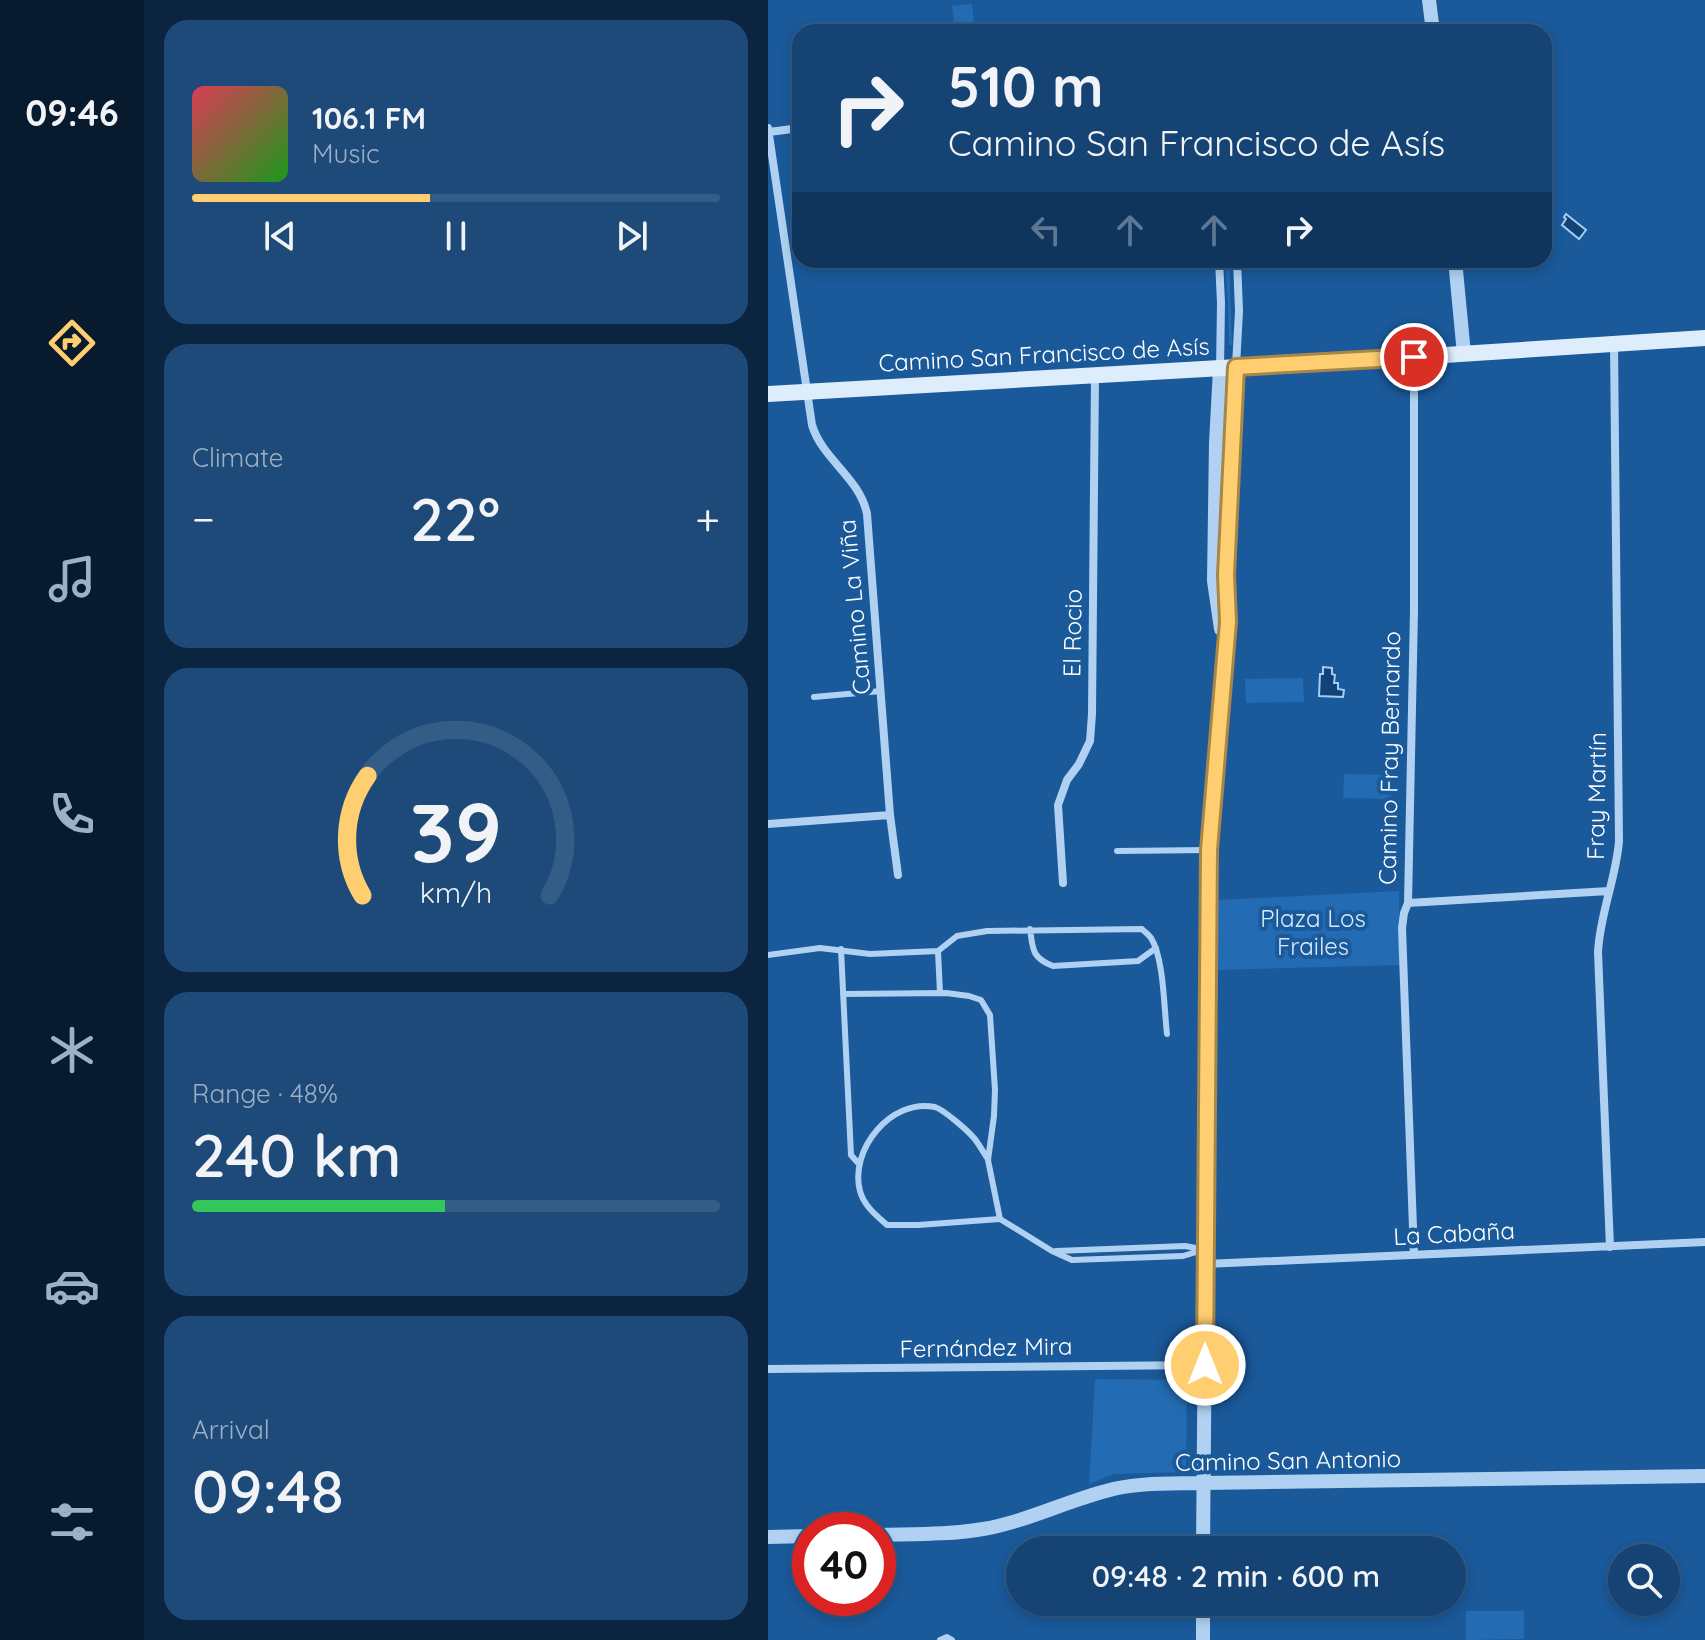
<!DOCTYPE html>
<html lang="en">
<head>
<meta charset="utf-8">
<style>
  body { margin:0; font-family:Quicksand,sans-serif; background:#1d4a79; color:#f1f3f6; height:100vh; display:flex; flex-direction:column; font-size:30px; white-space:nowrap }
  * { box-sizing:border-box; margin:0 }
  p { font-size:26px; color:#9db0c5 }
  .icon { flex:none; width:44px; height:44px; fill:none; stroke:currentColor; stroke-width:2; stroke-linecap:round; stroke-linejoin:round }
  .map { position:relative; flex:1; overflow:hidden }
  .drawer { display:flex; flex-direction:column; gap:20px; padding:20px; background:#0b2540; width:624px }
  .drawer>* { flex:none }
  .banner { position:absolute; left:24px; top:24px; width:760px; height:244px; border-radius:24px; box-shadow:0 4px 12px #0003,0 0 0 2px #335c86; background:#144374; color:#f1f3f6; overflow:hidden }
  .buttons { position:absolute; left:840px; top:1544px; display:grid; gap:16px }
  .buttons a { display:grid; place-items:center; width:72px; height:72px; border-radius:50%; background:#144374; box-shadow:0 4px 12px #0003,0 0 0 2px #335c86; font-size:40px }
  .speed { position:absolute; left:24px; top:1512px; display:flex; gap:16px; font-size:40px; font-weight:700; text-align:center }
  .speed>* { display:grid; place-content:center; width:104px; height:104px; border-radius:50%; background:#144374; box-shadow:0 4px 12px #0003,0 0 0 2px #335c86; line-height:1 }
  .speed .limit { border:12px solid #d22; background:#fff; color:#111 }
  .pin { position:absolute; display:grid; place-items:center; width:68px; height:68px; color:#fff; margin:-34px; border:4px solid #fff; border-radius:50%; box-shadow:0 2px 8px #0007 }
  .me { position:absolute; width:88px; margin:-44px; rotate:0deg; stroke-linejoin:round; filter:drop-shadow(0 0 6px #0008) }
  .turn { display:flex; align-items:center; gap:28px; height:168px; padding:0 24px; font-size:36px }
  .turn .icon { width:104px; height:104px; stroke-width:2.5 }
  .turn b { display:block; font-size:56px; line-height:68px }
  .lanes { display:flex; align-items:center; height:76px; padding:0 24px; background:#0003; justify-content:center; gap:40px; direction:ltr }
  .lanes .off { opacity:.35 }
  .big { font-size:60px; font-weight:600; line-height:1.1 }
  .drawer .widget { flex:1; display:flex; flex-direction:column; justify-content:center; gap:12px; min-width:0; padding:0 28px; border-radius:24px; background:#1d4a79 }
  .drawer .dial { align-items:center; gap:0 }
  .dial svg { height:208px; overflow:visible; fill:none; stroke:#335c86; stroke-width:7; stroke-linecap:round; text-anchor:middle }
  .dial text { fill:#f1f3f6; stroke:none }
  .song { display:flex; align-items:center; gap:24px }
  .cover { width:96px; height:96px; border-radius:12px; background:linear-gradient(135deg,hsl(350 70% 55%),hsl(120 70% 35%)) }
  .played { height:8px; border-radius:4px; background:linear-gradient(90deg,#ffce70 45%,#335c86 45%) }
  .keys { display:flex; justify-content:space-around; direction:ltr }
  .heat { display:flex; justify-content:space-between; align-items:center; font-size:44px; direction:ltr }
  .charge { height:12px; border-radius:6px; background:linear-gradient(90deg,#34c759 48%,#335c86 0) }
  .trip { position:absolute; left:238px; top:1536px; width:460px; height:80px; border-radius:40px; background:#144374; box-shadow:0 4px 12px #0003,0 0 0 2px #335c86; font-weight:600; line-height:80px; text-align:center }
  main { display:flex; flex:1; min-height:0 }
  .tab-bar { display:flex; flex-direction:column; width:144px; justify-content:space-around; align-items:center; background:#081b2e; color:#9db0c5 }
  .tab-bar .icon { width:56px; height:56px }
  .tab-bar .on { color:#ffce70 }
  .tab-bar b { font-size:36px; color:#f1f3f6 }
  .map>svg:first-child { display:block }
</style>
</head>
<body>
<main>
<nav class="tab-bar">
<b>09:46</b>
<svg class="icon on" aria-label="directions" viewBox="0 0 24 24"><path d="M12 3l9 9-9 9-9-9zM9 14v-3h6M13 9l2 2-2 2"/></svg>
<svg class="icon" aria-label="music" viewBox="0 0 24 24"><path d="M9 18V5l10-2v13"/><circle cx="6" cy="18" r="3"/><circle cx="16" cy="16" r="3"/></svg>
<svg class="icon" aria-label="phone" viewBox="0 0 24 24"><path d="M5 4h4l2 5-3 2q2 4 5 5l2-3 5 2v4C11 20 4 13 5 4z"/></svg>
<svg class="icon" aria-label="climate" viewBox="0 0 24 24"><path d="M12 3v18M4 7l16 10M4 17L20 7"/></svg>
<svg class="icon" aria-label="car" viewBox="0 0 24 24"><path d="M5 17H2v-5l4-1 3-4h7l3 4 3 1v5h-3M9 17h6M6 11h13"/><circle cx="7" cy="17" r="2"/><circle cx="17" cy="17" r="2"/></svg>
<svg class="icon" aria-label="filters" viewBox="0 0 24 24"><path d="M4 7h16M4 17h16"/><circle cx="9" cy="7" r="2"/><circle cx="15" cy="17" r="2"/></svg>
</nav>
<section class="drawer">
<div class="widget">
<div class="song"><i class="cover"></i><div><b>106.1 FM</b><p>Music</p></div></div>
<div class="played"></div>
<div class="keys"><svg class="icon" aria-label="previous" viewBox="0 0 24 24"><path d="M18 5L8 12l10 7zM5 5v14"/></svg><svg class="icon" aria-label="pause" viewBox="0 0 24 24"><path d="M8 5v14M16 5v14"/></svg><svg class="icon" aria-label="next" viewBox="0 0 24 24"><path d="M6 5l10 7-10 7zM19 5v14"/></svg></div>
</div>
<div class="widget"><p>Climate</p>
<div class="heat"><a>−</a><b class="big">22°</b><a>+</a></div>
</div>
<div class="widget dial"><svg viewBox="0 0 100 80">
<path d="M14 69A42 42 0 1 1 86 69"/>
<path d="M14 69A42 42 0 0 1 16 23" stroke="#ffce70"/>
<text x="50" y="56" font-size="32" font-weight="700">39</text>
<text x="50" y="72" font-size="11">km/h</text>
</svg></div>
<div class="widget"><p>Range · 48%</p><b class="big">240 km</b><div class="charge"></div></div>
<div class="widget"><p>Arrival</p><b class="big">09:48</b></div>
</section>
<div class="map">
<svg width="937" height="1640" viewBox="0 0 937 1640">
  <rect width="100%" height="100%" fill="#1a599a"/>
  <!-- green -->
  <path fill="#236cb3" d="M204 4 207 32H187L184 6Z
    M457 260H461L464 345H461L460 304Z
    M535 678 536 702 478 703 477 679Z
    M576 774 623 775V799L575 798Z
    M631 891 632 965 449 970V900Z
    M327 1379 419 1380 418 1472 346 1474 321 1484Z
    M698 1611H756V1639L698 1640Z"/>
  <!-- water -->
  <path fill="#114378" stroke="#a3cdf3" stroke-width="2" d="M798 214 818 230 811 239 794 225 798 219 796 217Z
    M555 667 564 668V674L567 675 566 683H570V689L576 690 575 697 551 696 552 674H555Z"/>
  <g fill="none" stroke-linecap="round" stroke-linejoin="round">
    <!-- service -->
    <path stroke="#b0d1f1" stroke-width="6" d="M46 697 113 691
      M349 851 441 850
      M262 929C265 950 264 958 285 966L370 961 388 948
      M73 949 83 1155 91 1164
      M170 951 189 936 219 931 374 929C377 932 381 935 383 938 396 958 396 1009 399 1034
      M0 955 52 948 102 954 170 951 172 993
      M75 994 178 993 201 996 213 1000 222 1015 227 1090 226 1116 220 1160 232 1219 284 1251 304 1260 415 1256 435 1250
      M220 1159C215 1152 211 1144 206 1138 199 1130 176 1110 167 1107 123 1098 81 1150 92 1191 96 1206 108 1215 119 1225H150L232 1219
      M288 1251 417 1246 433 1249
      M172 1640 179 1637 184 1640"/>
    <!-- minor -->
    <path stroke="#b0d1f1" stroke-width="8" d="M0 128 44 425C54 459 92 478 99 514L122 815 130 875
      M1 132 32 128
      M451 260 453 303 452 369
      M468 366 471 311 469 260
      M0 824 122 815
      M295 883 290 805 299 780 311 764 322 741 324 714 327 375
      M640 903 841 891
      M842 1247 830 952C832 913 848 879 851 841L846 344
      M646 1255 634 928 636 913 640 903 646 611V357
      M437 1264 937 1242
      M0 1369 437 1365"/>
    <!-- tertiary -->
    <path stroke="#b0d1f1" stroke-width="14" d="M661 0 665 32
      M687 260 696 354
      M452 369 448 443 446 581 453 629
      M110 1535C145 1534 180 1535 215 1529 257 1522 296 1502 338 1491 369 1482 404 1484 436 1483L937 1476
      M0 1537 42 1536
      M435 1550 441 850 460 622 458 575 468 367
      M435 1640V1602"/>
    <!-- secondary -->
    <path stroke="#deedfc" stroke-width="16" d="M0 394 646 357 937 338"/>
  </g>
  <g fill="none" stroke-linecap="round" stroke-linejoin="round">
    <!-- route casing -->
    <g stroke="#a68649" stroke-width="20">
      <path id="route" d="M437 1365 441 850 460 622 458 575 468 367 646 357"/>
    </g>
    <!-- route -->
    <use href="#route" stroke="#ffce70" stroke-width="14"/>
  </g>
  <g text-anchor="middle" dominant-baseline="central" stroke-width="8" stroke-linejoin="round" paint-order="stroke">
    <!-- street labels -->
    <g font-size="24" fill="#fff" stroke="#1a599a">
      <text transform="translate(276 354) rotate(-3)">Camino San Francisco de Asís</text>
      <text transform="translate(86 607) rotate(-95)">Camino La Viña</text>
      <text transform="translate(304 633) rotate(-89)">El Rocio</text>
      <text transform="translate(621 758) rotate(-89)">Camino Fray Bernardo</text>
      <text transform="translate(828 796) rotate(-89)">Fray Martín</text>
      <text transform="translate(686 1233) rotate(-3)">La Cabaña</text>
      <text transform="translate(218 1347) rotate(-1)">Fernández Mira</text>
      <text transform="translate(520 1460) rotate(-1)">Camino San Antonio</text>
    </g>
    <!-- park labels -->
    <g font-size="24" fill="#d7eafc" stroke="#1a599a">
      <text x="545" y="918">Plaza Los<tspan x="545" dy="28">Frailes</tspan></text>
    </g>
  </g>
</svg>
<div class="buttons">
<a><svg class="icon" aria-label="search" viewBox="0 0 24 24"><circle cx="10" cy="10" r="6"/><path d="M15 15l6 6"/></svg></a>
</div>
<div class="speed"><div class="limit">40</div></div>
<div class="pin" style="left:646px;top:357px;background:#d93025"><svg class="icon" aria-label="arrive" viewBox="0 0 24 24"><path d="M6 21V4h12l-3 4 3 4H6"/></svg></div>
<svg class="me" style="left:437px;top:1365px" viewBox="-20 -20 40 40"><circle r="17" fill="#ffce70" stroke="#fff" stroke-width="3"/><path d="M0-11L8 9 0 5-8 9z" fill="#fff"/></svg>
<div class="trip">09:48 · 2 min · 600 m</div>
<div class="banner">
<div class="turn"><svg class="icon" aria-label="right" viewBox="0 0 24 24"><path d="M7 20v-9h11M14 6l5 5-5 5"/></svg><div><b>510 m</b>Camino San Francisco de Asís</div></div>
<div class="lanes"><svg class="icon off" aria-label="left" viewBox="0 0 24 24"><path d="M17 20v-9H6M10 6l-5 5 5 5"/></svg><svg class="icon off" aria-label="ahead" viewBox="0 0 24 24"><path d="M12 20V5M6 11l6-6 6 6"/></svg><svg class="icon off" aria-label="ahead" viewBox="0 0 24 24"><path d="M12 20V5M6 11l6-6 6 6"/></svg><svg class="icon" aria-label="right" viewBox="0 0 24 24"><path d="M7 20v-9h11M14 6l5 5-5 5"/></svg></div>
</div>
</div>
</main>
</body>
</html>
